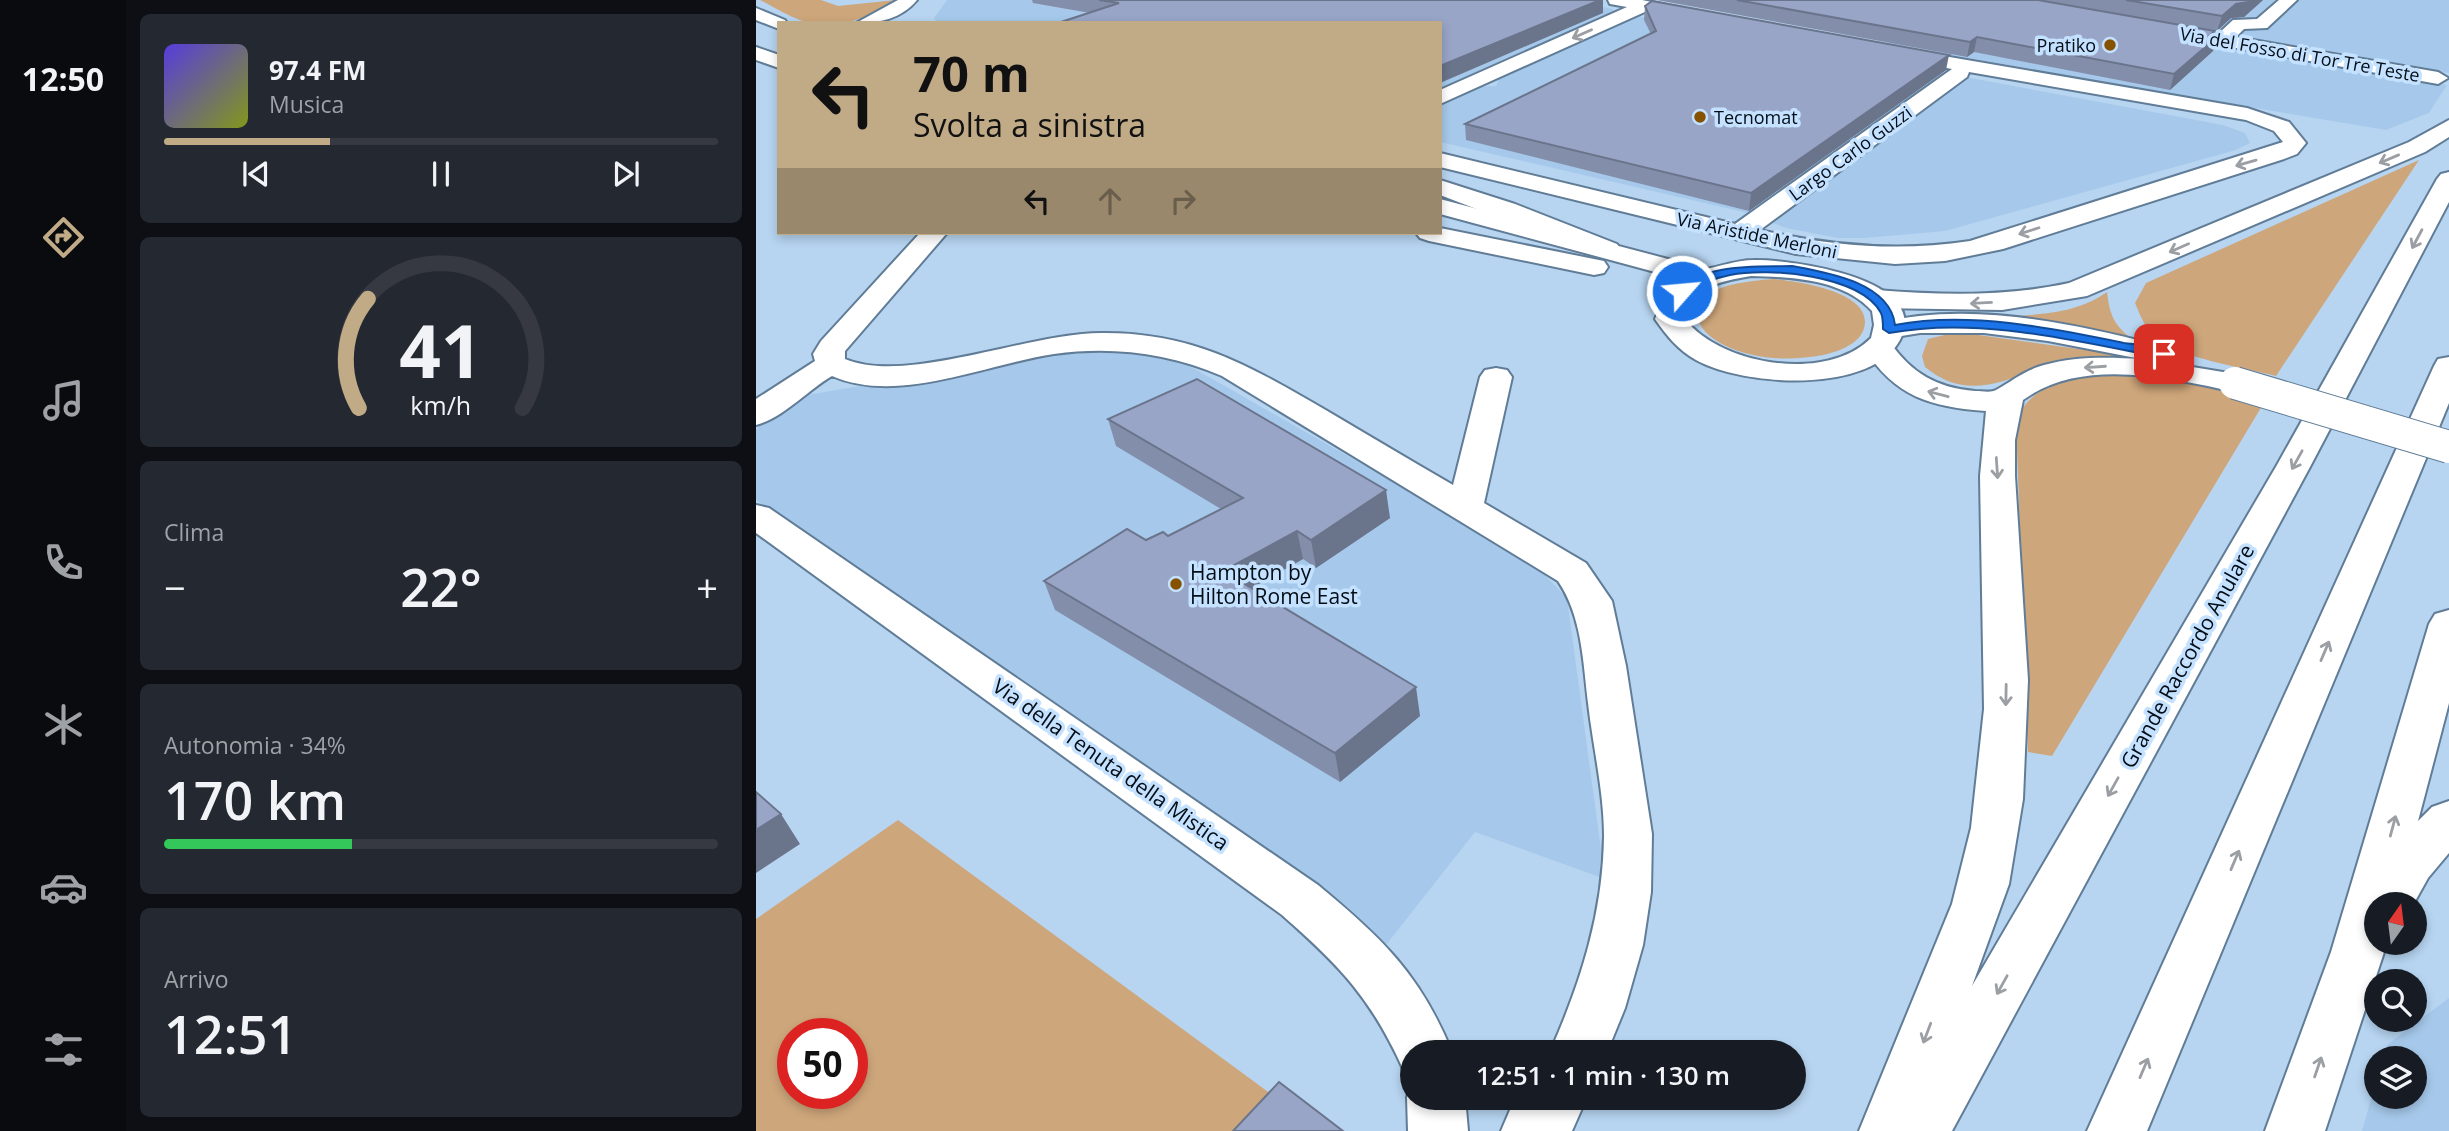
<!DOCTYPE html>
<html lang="it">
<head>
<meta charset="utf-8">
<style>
  body { margin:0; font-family:"Open Sans",sans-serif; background:#242831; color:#f1f3f6; height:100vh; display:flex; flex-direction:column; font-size:26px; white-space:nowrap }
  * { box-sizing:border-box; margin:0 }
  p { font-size:23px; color:#9ea1a6 }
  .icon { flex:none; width:38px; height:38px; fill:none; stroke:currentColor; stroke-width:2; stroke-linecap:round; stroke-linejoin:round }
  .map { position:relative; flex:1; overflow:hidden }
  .panel { display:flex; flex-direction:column; gap:14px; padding:14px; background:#0d0f14; width:630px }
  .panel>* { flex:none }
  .guide { position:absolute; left:21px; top:21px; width:665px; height:214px; border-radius:0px; box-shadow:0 4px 10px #0003; background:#c1ab87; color:#111; overflow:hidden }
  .needle { width:46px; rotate:14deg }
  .tools { position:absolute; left:1608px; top:892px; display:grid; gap:14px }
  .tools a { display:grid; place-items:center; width:63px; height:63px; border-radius:50%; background:#171b24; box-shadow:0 4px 10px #0003; font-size:35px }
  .speed { position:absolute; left:21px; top:1018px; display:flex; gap:14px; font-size:35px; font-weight:700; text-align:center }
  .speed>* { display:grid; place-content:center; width:91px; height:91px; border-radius:50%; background:#171b24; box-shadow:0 4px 10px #0003; line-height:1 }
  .speed .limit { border:10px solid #d22; background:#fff; color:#111 }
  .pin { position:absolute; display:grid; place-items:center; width:60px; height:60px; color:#fff; margin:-30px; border-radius:14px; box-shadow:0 4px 10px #0006 }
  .me { position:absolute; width:77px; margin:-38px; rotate:63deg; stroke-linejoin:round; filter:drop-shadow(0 0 5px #0008) }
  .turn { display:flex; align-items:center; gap:24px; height:147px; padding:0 21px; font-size:32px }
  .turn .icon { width:91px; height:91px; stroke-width:2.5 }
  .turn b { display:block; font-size:49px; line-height:60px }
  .lanes { display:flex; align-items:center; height:66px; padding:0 21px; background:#0003; justify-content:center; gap:35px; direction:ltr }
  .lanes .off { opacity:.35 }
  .big { font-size:52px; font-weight:600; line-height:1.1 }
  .panel .tile { flex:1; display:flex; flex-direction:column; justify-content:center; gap:10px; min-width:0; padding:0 24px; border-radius:10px; background:#242831 }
  .panel .dial { align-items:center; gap:0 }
  .dial svg { height:182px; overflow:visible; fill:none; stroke:#363941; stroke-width:7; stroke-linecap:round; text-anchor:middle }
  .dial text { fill:#f1f3f6; stroke:none }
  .song { display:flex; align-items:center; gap:21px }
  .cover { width:84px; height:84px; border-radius:10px; background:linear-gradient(135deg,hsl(250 70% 55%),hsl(70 70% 35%)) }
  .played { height:7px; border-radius:4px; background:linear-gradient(90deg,#c1ab87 30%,#363941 30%) }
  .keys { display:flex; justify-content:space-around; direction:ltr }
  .heat { display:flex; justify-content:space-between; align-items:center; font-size:38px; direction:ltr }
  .charge { height:10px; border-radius:5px; background:linear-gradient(90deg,#34c759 34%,#363941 0) }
  .trip { position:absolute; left:644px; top:1040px; width:406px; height:70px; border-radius:35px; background:#171b24; box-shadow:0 4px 10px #0003; font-weight:600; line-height:70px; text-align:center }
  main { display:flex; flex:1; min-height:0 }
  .tab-bar { display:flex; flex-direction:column; width:126px; justify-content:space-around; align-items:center; background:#090b0e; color:#9ea1a6 }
  .tab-bar .icon { width:49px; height:49px }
  .tab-bar .on { color:#c1ab87 }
  .tab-bar b { font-size:32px; color:#f1f3f6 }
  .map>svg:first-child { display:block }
</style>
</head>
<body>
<main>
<nav class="tab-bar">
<b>12:50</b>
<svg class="icon on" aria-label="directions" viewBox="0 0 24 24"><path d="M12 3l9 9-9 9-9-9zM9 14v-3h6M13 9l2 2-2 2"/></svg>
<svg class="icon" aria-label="music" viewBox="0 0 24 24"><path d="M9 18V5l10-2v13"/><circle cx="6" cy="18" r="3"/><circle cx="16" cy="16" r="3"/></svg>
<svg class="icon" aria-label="phone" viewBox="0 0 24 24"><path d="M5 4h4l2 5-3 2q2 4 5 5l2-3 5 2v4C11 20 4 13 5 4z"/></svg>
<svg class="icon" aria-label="climate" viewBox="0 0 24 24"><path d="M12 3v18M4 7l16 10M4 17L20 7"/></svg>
<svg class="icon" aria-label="car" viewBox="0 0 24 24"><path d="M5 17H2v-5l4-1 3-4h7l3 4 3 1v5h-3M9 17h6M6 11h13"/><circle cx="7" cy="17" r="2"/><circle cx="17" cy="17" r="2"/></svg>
<svg class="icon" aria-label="filters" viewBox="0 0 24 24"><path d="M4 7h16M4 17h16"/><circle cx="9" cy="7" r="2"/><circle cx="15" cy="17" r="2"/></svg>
</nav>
<section class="panel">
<div class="tile">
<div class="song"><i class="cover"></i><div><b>97.4 FM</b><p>Musica</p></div></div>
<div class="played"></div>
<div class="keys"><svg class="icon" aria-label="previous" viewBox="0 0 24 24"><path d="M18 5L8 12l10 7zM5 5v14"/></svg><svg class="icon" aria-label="pause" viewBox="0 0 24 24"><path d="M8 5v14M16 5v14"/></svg><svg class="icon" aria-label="next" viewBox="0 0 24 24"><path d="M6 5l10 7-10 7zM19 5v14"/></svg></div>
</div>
<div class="tile dial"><svg viewBox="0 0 100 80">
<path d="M14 69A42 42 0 1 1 86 69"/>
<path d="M14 69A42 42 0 0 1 18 21" stroke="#c1ab87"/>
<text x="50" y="56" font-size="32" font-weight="700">41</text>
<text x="50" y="72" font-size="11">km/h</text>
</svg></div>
<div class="tile"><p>Clima</p>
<div class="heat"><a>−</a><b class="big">22°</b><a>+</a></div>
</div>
<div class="tile"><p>Autonomia · 34%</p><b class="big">170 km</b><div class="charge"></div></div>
<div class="tile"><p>Arrivo</p><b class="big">12:51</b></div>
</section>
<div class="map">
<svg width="1693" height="1131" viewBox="0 0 1693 1131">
  <rect width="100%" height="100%" fill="#b7d5f1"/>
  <!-- built -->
  <path fill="#a6c9eb" d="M191 0H812L857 9 858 13 684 90V23H181L178 18Z
    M1204 0H1216L1691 85 1673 113 1630 130 1129 46Z
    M1363 0H1693V73L1356 15 1347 11Z
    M876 15 1467 125 1489 133 1494 143 1480 150 1189 231 1109 238H1082L1030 228 992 213 684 142V103L718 87 740 86 744 76Z
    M337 347 416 356 774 560 811 598 849 879 719 832 630 945 0 500V430L16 412 45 396Z
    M1693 998V1131H1606L1620 1081V1097H1659V1059H1627L1631 1045Z"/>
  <!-- green -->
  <path fill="#cea67b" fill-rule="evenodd" d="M4 0H65L82 6 140 0C114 17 82 31 50 22 35 18 18 7 4 0Z
    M1663 160 1520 376C1486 367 1425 359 1399 337 1389 328 1384 315 1379 303L1390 283Z
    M1017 279C1040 281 1123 292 1107 331 1101 345 1081 352 1067 355 1035 361 997 360 968 345 955 338 942 329 942 314 941 284 996 281 1017 279Z
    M1351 292C1354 316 1358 325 1377 340L1222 317C1265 315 1315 318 1351 292Z
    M1201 332 1372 356C1352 357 1332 356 1312 360 1262 371 1218 408 1169 367L1166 356 1172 339Z
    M1363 374 1433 379 1509 401 1296 756 1272 752 1260 421C1275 380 1324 377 1363 374Z
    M142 820 530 1105 506 1131H0V919ZM37 1034H96V1094H37Z"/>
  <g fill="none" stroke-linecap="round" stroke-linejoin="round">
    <!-- minor casing -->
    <g stroke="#607c96" stroke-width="4">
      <path id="minor" d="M142 0H161C145 19 124 23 100 23Z
        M852 0H886L946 12 949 16 940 21 891 11 684 104V90L871 7 854 4Z
        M1523 0H1541L1511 28 1488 29 1480 37 1682 72 1692 78 1682 84 1408 35 1399 30 1408 25 1462 34 1477 20 1501 19Z
        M0 47 23 55V68L0 60Z
        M1141 48 1491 108 1533 122 1550 143 1541 154 1528 159 1247 249 1189 261 1139 264 1040 254 684 167V153L979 224 1196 69 1134 58 1131 54 1134 50ZM1213 72 1490 120 1518 131 1527 142 1214 241C1142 252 1074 246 1004 230L1211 77Z
        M684 180 759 204 861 244 865 250 861 256H843L684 195Z
        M684 228 838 259 848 261 852 267 848 273 838 275 673 241 664 238 660 233H684Z
        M164 233H191L89 351V359C150 385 272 333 345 333 439 332 495 367 573 412 614 436 655 461 697 485L724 377 729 370 740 368 751 370 756 377 728 503 830 563 856 601 870 666 896 834 895 892 887 945 869 1008 851 1052H794C825 982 847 913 848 836 848 793 837 747 832 703 827 662 826 616 802 581L466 376C412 353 356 346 298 354 231 364 142 405 76 376 52 390 27 418 0 425V399L59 361 57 354 65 341Z
        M0 505 13 508 562 885C626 938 664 974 696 1052H656V1074L648 1071C615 998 585 967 526 915L0 533Z
        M656 1084V1097H709L712 1131H652L651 1097Z
        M767 1097H831L816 1131H745L754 1110Z"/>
    </g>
    <!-- major casing -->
    <g stroke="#607c96" stroke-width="4">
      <path id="major" d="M0 8 29 20 31 23H23V29L0 20Z
        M684 199 950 269C965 266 982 260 997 260 1032 259 1177 278 1144 340 1114 395 987 386 940 360 922 350 911 336 899 319L909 295 925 279 684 214ZM995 276C1035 277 1087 279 1116 311L1118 325 1115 338C1071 383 964 365 929 319 935 286 966 281 995 276Z"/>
    </g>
    <!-- highway casing -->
    <g stroke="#607c96" stroke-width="4">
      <path id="highway" d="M1693 120V137L1669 152 1331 296 1246 310 1120 308 1110 305 1106 299 1110 293 1120 290C1185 295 1249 297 1313 283L1653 142Z
        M1693 172V202L1555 465 1196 1131H1103L1196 904 1215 828 1228 709 1224 476 1230 411C1175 407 1139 397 1108 348L1112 342 1123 339 1134 342C1155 373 1181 388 1219 391 1226 391 1235 393 1240 390 1258 380 1267 371 1288 365 1319 356 1353 357 1385 359L1292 341 1228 333H1164L1133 338 1123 335 1118 329 1123 323C1211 301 1311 322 1398 344L1402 350 1398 356 1388 359 1479 374 1490 376 1495 383 1490 390 1479 392C1413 378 1326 357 1267 400L1259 440V476L1272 680 1267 799 1253 884 1216 986 1521 465 1681 179 1685 174Z
        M1693 357V403L1391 1131H1331L1678 366 1682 359Z
        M1693 610V703L1662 821 1676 807 1693 801V853L1672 878 1657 905H1620V943H1631L1569 1131H1509L1575 952 1673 624 1679 614Z"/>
    </g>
    <!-- minor -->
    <use href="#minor" fill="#fff" fill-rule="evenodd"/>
    <!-- major -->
    <use href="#major" fill="#fff" fill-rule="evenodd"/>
    <!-- highway -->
    <use href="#highway" fill="#fff" fill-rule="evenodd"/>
    <!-- highway-bridge casing -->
    <g stroke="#607c96" stroke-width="34" stroke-linecap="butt">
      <path id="highway-bridge" d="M1479 383 1693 447"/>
    </g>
    <!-- highway-bridge -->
    <use href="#highway-bridge" stroke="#fff" stroke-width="32"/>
  </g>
  <!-- wall -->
  <path fill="#838eab" d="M276 0H847V13H334L277 3Z
    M901 0H1282L1430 26 1285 0H1507L1488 17 1475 18 1461 31H1459L1457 35V51L1414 90 1218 52 1211 57Z
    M889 6 1190 70 993 211 710 140 709 124 895 34 888 20Z
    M352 419 634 518 560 568 547 559 495 588 664 716 584 782 299 610 288 581 390 540 412 536 465 509 360 446Z"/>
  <!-- shaded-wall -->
  <path fill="#6a748b" d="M844 0H847V13L684 83V66Z
    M1495 0H1507L1488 17 1475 18 1461 31 1466 16 1480 4Z
    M1459 31 1456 41 1462 36 1457 51 1414 90 1418 74Z
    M1221 37 1218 52 1211 57 1214 42Z
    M1193 55 1190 70 993 211 995 193Z
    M630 490 634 518 560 568 555 540Z
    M541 531 547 559 474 600 467 571Z
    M660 687 664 716 584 782 579 753Z
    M25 814 44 844 0 873V830Z"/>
  <!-- building -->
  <path fill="#98a5c7" stroke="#6a748b" stroke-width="2" d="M343 0H844L684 66V23H302L363 3Z
    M981 0H1282L1459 31 1454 35 1462 36 1418 74 1221 37 1214 42Z
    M1370 0H1495L1492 2 1480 4 1466 16Z
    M896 1 1193 55 995 193 709 124 900 31 889 6Z
    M441 379 630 490 555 540 541 531 467 571 660 687 579 753 288 581 371 529 390 540 407 532 412 536 487 498 352 419Z
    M0 792 25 814 0 830Z
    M523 1082 587 1131H477Z"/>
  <!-- one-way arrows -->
  <defs><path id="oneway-shaft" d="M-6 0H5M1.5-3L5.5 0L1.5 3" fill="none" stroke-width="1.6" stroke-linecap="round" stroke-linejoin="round" transform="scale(1.75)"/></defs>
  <g stroke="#9b9ea2">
    <use href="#oneway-shaft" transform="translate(826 34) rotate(156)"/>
    <use href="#oneway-shaft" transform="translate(1633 159) rotate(157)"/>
    <use href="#oneway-shaft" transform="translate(1490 163) rotate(164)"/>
    <use href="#oneway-shaft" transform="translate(1273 231) rotate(162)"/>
    <use href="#oneway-shaft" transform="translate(1661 239) rotate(118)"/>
    <use href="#oneway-shaft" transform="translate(1423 248) rotate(156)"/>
    <use href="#oneway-shaft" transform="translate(1225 303) rotate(177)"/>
    <use href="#oneway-shaft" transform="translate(1339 367) rotate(176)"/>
    <use href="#oneway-shaft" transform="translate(1182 394) rotate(-165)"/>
    <use href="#oneway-shaft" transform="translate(1541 460) rotate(119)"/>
    <use href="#oneway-shaft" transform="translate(1241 468) rotate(86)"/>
    <use href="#oneway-shaft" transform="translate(1569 651) rotate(-67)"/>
    <use href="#oneway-shaft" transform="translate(1250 695) rotate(91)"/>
    <use href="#oneway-shaft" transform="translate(1357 787) rotate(119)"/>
    <use href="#oneway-shaft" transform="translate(1637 826) rotate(-75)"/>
    <use href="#oneway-shaft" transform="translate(1479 860) rotate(-67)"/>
    <use href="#oneway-shaft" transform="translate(1246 985) rotate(119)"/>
    <use href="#oneway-shaft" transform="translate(1171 1033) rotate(111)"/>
    <use href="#oneway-shaft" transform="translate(1562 1067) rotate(-71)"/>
    <use href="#oneway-shaft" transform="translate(1388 1068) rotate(-67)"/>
  </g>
  <!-- route -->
  <path fill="#1a73e8" stroke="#114b97" stroke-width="2" d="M1036 266C1069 272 1134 282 1139 325 1213 311 1295 328 1368 343 1382 345 1404 346 1415 354L1408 358C1319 341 1223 316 1133 333L1127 329C1127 325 1127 317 1125 313 1105 275 1012 267 974 275 958 278 944 285 930 294L920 291C949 263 998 267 1036 266Z"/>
  <!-- markers -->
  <g fill="#875200" stroke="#c4e2ff" stroke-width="2.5">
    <circle cx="1354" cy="45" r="7"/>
    <circle cx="944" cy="117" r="7"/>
    <circle cx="420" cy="584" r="7"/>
  </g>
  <g text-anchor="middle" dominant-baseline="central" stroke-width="7" stroke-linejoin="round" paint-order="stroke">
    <!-- far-poi labels -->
    <g font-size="18" fill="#040d16" stroke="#c4e2ff" text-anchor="end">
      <text x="1340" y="45">Pratiko</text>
      <text x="958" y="117" text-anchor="start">Tecnomat</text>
    </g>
    <!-- far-street labels -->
    <g font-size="18" fill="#040d16" stroke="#c4e2ff">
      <text transform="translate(1544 54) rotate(10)">Via del Fosso di Tor Tre Teste</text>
      <text transform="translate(1094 153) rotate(-36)">Largo Carlo Guzzi</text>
      <text transform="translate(1001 235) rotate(12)">Via Aristide Merloni</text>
    </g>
    <!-- poi labels -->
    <g font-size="21" fill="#040d16" stroke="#c4e2ff" text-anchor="start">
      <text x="434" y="572">Hampton by<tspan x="434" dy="24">Hilton Rome East</tspan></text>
    </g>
    <!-- street labels -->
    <g font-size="21" fill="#040d16" stroke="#c4e2ff">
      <text transform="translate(1431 656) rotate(-61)">Grande Raccordo Anulare</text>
      <text transform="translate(355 764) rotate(35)">Via della Tenuta della Mistica</text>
    </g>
  </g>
</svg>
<div class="tools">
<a><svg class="needle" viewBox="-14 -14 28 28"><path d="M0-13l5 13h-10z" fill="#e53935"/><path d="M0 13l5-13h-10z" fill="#9ea1a6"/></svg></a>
<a><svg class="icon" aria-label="search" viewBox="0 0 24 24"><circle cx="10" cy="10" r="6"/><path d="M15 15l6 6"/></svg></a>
<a><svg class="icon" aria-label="layers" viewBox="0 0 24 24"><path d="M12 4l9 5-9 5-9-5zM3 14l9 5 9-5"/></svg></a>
</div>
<div class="speed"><div class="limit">50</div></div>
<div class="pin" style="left:1408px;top:354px;background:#d93025"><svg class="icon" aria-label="arrive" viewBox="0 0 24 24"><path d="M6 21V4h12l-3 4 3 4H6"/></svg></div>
<svg class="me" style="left:926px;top:291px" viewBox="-20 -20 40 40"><circle r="17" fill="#1a73e8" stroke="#fff" stroke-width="3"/><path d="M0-11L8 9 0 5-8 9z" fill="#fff"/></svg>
<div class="trip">12:51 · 1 min · 130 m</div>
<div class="guide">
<div class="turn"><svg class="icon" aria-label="left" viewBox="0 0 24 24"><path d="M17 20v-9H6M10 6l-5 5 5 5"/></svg><div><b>70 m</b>Svolta a sinistra</div></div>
<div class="lanes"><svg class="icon" aria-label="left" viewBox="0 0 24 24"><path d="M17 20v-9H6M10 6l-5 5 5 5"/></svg><svg class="icon off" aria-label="ahead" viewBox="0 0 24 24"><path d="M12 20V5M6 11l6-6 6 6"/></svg><svg class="icon off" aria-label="right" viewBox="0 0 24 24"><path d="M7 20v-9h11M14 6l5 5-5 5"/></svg></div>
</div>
</div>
</main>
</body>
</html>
